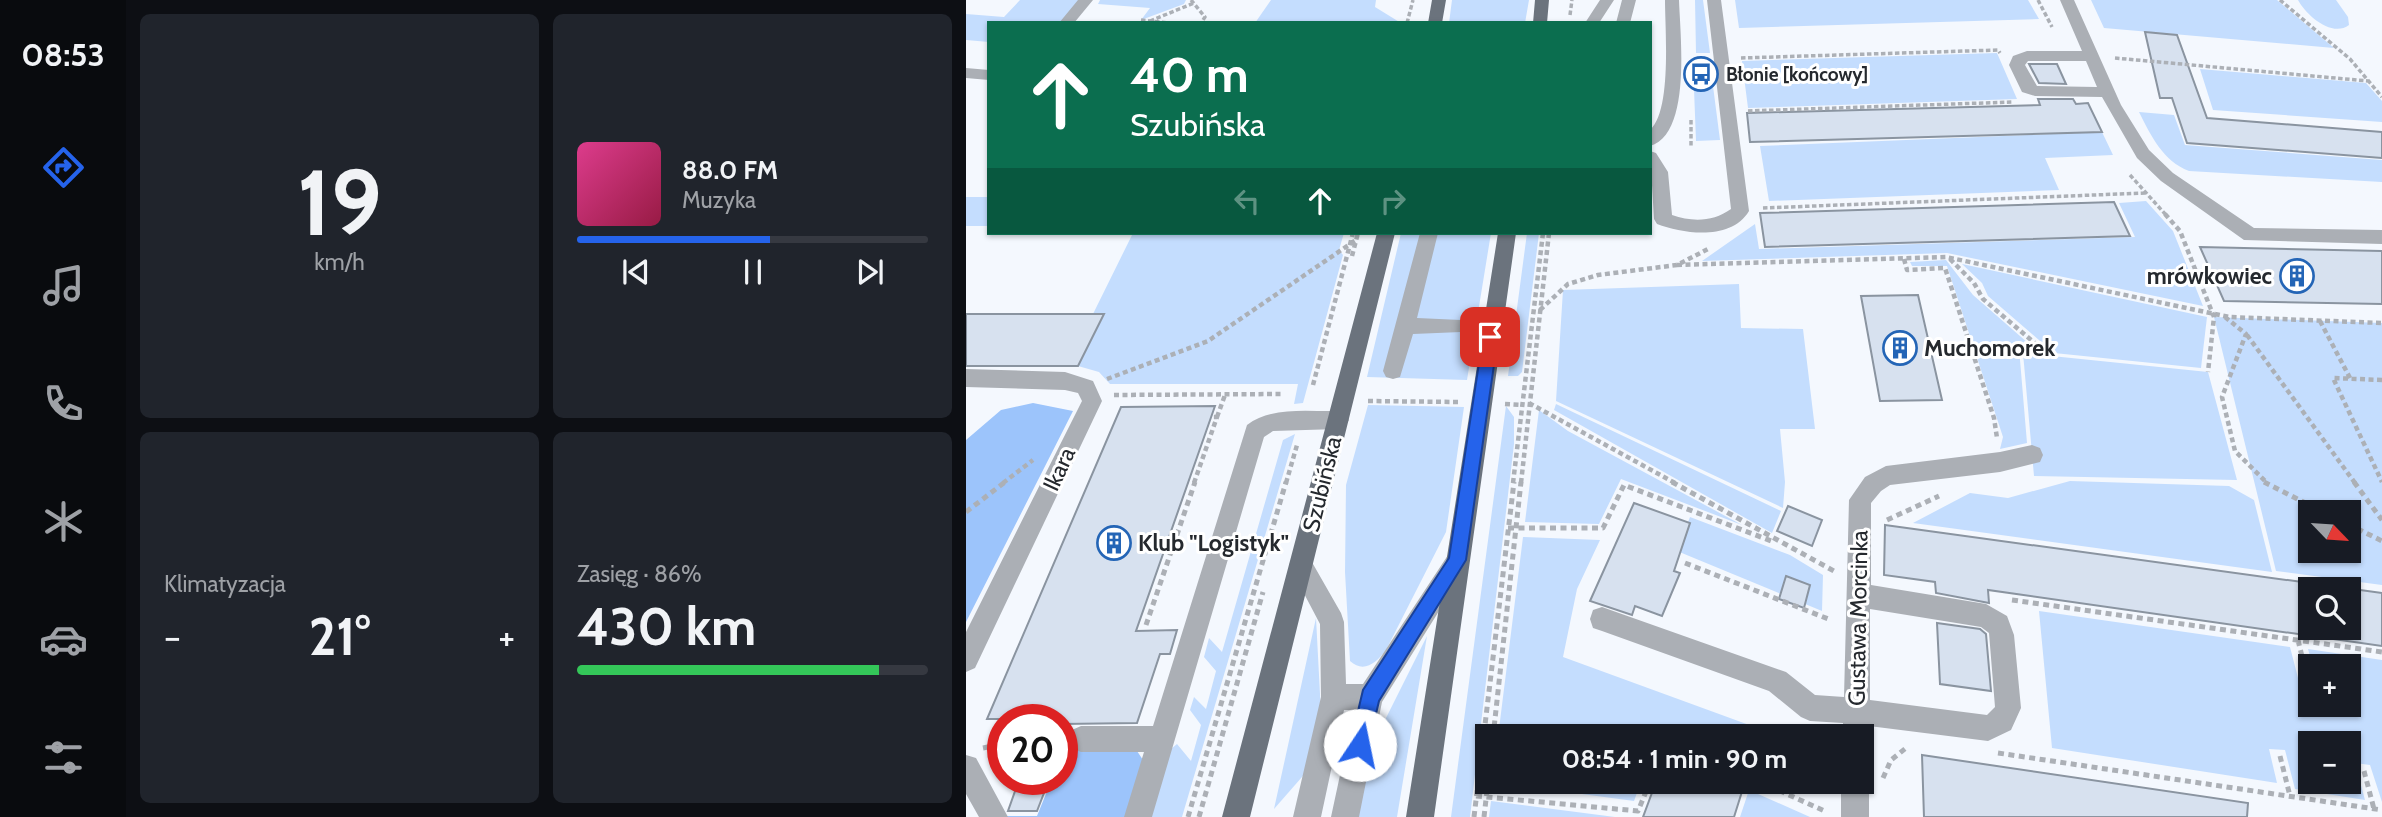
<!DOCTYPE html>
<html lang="pl">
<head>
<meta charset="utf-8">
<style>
  body { margin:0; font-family:Cabin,sans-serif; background:#20242c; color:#f1f3f6; height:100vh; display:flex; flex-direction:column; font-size:26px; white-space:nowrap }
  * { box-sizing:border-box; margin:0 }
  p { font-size:23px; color:#9ea1a6 }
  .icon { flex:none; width:38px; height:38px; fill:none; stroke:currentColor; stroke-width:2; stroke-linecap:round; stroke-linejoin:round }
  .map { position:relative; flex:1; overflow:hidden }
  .side { display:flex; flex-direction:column; gap:14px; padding:14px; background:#0d0f14; width:840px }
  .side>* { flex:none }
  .top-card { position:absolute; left:21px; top:21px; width:665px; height:214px; border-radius:0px; box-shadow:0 2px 5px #0004; background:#0b6e4f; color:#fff; overflow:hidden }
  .needle { width:46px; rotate:115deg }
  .fabs { position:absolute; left:1332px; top:500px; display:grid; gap:14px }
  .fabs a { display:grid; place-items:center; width:63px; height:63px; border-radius:0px; background:#171b24; box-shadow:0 2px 5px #0004; font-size:35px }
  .speed { position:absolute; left:21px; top:704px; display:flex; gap:14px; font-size:35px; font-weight:700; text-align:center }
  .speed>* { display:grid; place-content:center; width:91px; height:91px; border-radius:50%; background:#171b24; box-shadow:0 2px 5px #0004; line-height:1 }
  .speed .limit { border:10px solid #d22; background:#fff; color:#111 }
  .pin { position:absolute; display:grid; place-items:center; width:60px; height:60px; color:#fff; margin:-30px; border-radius:14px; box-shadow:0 4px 10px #0006 }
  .me { position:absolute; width:77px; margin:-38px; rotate:11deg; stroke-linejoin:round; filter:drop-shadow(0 0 5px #0008) }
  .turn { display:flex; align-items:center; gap:24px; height:147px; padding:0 28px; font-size:32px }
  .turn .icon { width:91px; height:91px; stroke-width:2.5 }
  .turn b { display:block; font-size:49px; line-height:60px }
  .lanes { display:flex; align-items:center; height:66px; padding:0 28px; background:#0003; justify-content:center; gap:35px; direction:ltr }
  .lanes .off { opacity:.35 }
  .big { font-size:52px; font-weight:800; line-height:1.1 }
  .side .tile { flex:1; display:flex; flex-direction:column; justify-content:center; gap:10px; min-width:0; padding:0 24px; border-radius:10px; background:#20242c }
  .side .dial { align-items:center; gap:0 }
  .dial b { font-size:91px; line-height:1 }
  .song { display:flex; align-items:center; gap:21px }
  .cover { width:84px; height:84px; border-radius:10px; background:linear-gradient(135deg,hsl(330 70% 55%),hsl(340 70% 35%)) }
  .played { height:7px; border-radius:4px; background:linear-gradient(90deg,#2563eb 55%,#363941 55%) }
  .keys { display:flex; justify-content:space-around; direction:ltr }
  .heat { display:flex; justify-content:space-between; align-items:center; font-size:38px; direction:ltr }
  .charge { height:10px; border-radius:5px; background:linear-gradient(90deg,#34c759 86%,#363941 0) }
  .side .tiles { flex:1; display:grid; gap:14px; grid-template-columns:repeat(2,1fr) }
  .trip { position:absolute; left:509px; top:724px; width:399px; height:70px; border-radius:0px; background:#171b24; box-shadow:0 2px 5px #0004; font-weight:800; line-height:70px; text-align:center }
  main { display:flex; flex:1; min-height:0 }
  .dock { display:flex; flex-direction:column; width:126px; justify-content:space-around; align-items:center; background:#090b0e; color:#9ea1a6 }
  .dock .icon { width:49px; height:49px }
  .dock .active { color:#2563eb }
  .dock b { font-size:32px; color:#f1f3f6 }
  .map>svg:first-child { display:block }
</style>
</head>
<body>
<main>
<nav class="dock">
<b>08:53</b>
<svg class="icon active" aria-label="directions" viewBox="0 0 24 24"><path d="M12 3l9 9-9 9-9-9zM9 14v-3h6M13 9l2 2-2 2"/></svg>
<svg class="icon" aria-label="music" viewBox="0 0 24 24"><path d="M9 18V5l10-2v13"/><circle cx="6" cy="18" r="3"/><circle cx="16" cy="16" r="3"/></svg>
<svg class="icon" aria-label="phone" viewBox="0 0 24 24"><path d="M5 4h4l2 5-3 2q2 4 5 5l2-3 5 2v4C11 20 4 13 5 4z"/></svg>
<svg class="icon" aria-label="climate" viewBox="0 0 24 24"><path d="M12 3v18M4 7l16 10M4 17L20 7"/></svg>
<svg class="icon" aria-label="car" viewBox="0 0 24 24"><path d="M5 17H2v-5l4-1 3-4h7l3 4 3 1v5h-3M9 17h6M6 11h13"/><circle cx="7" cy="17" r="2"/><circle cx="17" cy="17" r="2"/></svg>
<svg class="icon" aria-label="filters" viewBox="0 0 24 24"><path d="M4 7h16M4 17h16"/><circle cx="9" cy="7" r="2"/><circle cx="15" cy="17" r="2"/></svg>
</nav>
<section class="side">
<div class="tiles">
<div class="tile dial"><b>19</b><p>km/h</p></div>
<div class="tile">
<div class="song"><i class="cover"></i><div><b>88.0 FM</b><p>Muzyka</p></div></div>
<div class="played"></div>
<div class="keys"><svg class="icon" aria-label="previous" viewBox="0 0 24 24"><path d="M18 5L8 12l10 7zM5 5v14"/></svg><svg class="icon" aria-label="pause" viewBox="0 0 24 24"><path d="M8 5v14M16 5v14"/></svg><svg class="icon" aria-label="next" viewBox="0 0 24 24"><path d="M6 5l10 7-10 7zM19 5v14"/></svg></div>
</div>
<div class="tile"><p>Klimatyzacja</p>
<div class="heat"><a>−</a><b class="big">21°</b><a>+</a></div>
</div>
<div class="tile"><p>Zasięg · 86%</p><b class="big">430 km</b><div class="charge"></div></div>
</div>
</section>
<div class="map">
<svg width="1416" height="817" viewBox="0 0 1416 817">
  <rect width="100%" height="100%" fill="#f4f8fe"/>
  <!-- green -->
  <path fill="#c4ddfe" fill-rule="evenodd" d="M54 0H116L96 23H23V42L0 40V14L38 17Z
    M134 0H220L218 4 175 20 184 8 132 4Z
    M305 0H410L409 7 435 23H289Z
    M486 0H563L559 23H483Z
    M729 0H737L744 53H730Z
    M769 0H1062L1073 19 773 28Z
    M1125 0H1311L1368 48 1138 28Z
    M1332 0H1370L1382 17 1383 25C1366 38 1340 15 1332 0Z
    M1031 53 1051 99 782 108 776 61Z
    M727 63H744L754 140 730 141Z
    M1234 69 1400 83 1416 101V122L1247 110Z
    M1173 112 1208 115 1219 145 1416 160V182L1223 171C1197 161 1185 136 1173 112Z
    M1136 132 1147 155 1079 158 1093 190 803 201 794 146Z
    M0 197H23V226H0Z
    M1180 201 1207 231 1237 306 981 253 736 261 789 224 793 249 1169 237 1153 203Z
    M167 233H378L373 250 377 255 337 403 328 404 332 384H144L133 372 112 366 138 314H127Z
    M435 233H525L501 380 401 377Z
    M561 233H573L556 372 552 376H542Z
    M980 260 1007 295 1070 350 1053 348 1061 443 1034 449 1037 437 981 266H946L944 262Z
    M996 264 1241 317 1235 368 1088 353 1022 296 1016 283Z
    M773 284 775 328 837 329 849 429H814L819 482 817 508 590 401 597 290Z
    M1248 317 1416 323V585L1310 571ZM1344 513H1382V551H1344Z
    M1057 353 1242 372 1271 480 1068 476Z
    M590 404 815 511 806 533 588 410Z
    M402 405 498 407 480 532 420 650C411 662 398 674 384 661L379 572 380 485Z
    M540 406 548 417V444L504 817H485Z
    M573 410 602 431 776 525 655 479 633 524 559 522Z
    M329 434 216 817H185L205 749 211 744 225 761 235 725 224 710 228 697 240 709 250 671 238 657 243 638 256 652 317 440Z
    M1104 481 1263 486 1288 500 1306 572 947 523 1004 493 1042 498Z
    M724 517 824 555 857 575 856 611 711 551Z
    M557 537 634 540 611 589 597 657 816 737H708L696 731 694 737H532Z
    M1073 611 1324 647 1332 678 1344 680V705H1382V667H1347L1342 649 1416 660V802L1404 765 1389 763 1399 800 1329 789 1319 750 1303 749 1311 783 1086 748ZM1344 744H1382V782H1344Z
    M350 618 355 713 343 769 308 809Z
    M461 636 431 817H389L401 756Z
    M526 782H675L668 801Z
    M783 790 844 817H774Z
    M525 801 649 817H523Z"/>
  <!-- forest -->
  <path fill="#9cc4fb" d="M67 403 107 411 0 622V440L35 410Z
    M159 748 171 751 179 763 164 817H38L37 816H71L86 779H96V749Z"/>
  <!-- building -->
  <path fill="#d7e1ef" stroke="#8a94a0" stroke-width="2" fill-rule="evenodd" d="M1179 32 1211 35 1241 118 1416 132V158L1221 143 1206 98H1194Z
    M1063 64H1091L1100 84 1073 83Z
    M1072 99H1107L1110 104 1122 103 1136 132 784 142 781 113 1074 105Z
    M1148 202 1164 236 799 247 794 213Z
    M1234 247 1416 251V304L1258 301Z
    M952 295 976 400 914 401 895 296Z
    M0 314H138L112 366H0Z
    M249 406 170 631 211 630 204 654H194L171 723 96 724V719H21L155 407Z
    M668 503 724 523 708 571 714 573 696 616 669 606 666 615 624 601Z
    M822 506 856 520 846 546 811 531Z
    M919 525 1416 593V646L1022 590 1023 603 970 593 969 582 918 575ZM1344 590H1382V628H1344Z
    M820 576 844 585 838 608 813 599Z
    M971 623 1014 629 1020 634 1025 691 974 684Z
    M956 755 1282 803 1281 817H958Z
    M53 780H83L71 811H42Z
    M690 782H779L768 817H677Z"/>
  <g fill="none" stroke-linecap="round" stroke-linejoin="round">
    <!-- path-far2 -->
    <path stroke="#acb0b6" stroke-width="3.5" stroke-dasharray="4.5 2.5" stroke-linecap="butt" d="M225 0 239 17 235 23
      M1072 0 1086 27
      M1314 0 1384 59 1416 97
      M604 15 606 0
      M175 20 203 23
      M184 21 228 3
      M441 23 447 0
      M775 58 1032 50 1034 53
      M1149 58 1402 81
      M782 111 1046 102
      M725 120V146
      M1164 175 1200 215
      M797 208 1179 193"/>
    <!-- path-far1 -->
    <path stroke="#acb0b6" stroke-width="4.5" stroke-dasharray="5 3.5" stroke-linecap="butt" d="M1199 214 1214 231 1248 317 1242 372
      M386 256 392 233
      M938 259 941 270 979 268 1028 418 1031 438
      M984 259 1008 283 1017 299 1084 356
      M711 265 980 257 1263 317 1416 323
      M574 310 602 284 632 275 711 265 742 249
      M1259 317 1280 334 1256 397 1269 451 1301 483
      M1354 321 1384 378
      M1281 335 1389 483
      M141 379 242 341 390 240
      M1416 380 1367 378 1416 482
      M347 385 387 233
      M148 395 318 394
      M402 401 492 402
      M563 403 709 483
      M539 404 555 405
      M251 417 259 395
      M37 483 67 460
      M228 483 251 417H245
      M320 483 331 445
      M547 483 577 233
      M555 483 583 233"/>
    <!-- path -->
    <path stroke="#acb0b6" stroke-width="5" stroke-dasharray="6 4.5" stroke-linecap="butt" d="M706 482 868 571
      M1298 482 1359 513
      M1388 482 1416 520
      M0 512 39 482
      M921 520 973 496
      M1382 524 1416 541
      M542 528H637L658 485 808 542
      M719 563 865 620
      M1046 600 1416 652
      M180 625 229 482
      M1332 640 1340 673
      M527 737 555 482
      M17 748 37 744
      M1032 753 1416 810
      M1314 756 1324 796
      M1398 771 1408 809
      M917 778 925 760 940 748
      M794 782 861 812
      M510 796 672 811 684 782
      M222 817 320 482
      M233 817 297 592
      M508 817 548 482
      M518 817 522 782"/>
    <!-- minor -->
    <path fill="#abafb5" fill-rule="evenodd" d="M112 0H127L108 23H93Z
      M634 0H648L633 23H619Z
      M656 0H670L664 23H650Z
      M699 0H713C714 34 726 134 684 146V130C706 111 699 29 699 0Z
      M741 0H755L783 211C765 241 718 234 691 224L688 219 684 151 690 153 702 172 706 215C726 222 747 222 765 209Z
      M1094 0H1108L1155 105 1183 150 1207 173 1288 228 1416 230V244L1278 240 1195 181 1171 158 1136 97 1069 96 1056 92 1043 65 1047 56 1061 51H1116ZM1062 61H1120L1131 87 1071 86 1059 65Z
      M0 68 23 70V80L0 78Z
      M454 233H472L451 318 495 320 498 326 495 332 447 334 434 377 427 379 420 377 417 371Z
      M0 369 99 372 127 381 136 401 9 668 0 672V632L116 401 112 393 99 390 0 387Z
      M372 411 379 414 383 420 379 426 372 429 307 431 298 437 186 817H158L178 752H115L106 748 102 739 106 730 115 726H187L281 425C306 406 342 412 372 411Z
      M1066 445 1074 448 1077 455 1074 462 1034 472 924 485 915 491 905 503V585L1020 604 1041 616 1048 635 1055 708 1045 730 1022 741 903 726V737L896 748V737H877V723L844 721 835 717 803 691 636 631 627 628 624 619 627 610 636 607 820 672 849 695 878 697 883 500 899 477 920 466 1034 452ZM904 609 1015 627 1023 633 1029 707 1021 715 904 700Z
      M492 549 500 552 504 560 500 568 416 702 393 817H365L388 710H378L355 817H327L355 697 354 624 323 565 327 557 335 554 343 557 375 613 378 622 380 684H397L484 552Z
      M0 755 10 758 42 817H13L0 794Z
      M896 771 903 782V817H875V782H896Z"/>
    <!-- major -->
    <path fill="#6b737d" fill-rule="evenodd" d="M466 0H480L476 23H462Z
      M569 0H583L581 23H567Z
      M411 233H429L284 817H256Z
      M532 233H550L468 817H440Z"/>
  </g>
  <!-- route -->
  <path fill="#2563eb" stroke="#184099" stroke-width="2" d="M524 331 532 337 500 560 413 701 401 752 394 755 387 752 384 745 397 690 483 558 517 337Z"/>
  <!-- icons -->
  <defs>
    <g id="bus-ring" transform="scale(1.75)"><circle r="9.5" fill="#fff" stroke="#2465b6" stroke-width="1.5"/><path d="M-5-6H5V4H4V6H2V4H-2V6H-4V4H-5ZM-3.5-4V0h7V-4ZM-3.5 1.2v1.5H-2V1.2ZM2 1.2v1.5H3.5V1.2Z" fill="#2465b6"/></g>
    <g id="building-ring" transform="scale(1.75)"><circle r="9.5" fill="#fff" stroke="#2465b6" stroke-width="1.5"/><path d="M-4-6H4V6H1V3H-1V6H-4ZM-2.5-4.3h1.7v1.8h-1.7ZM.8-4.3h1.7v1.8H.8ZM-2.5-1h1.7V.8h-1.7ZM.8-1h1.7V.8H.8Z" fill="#2465b6"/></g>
  </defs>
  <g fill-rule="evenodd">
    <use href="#bus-ring" x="735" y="74"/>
    <use href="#building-ring" x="1331" y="276"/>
    <use href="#building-ring" x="934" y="348"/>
    <use href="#building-ring" x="148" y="543"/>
  </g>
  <g text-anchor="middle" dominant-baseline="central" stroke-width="6" stroke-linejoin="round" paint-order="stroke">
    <!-- far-poi labels -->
    <g font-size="19" font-weight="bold" fill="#25292e" stroke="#fff" text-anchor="start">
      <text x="760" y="74">Błonie [końcowy]</text>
    </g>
    <!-- poi labels -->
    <g font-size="23" font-weight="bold" fill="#25292e" stroke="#fff" text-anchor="start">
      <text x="1306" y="276" text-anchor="end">mrówkowiec</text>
      <text x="958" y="348">Muchomorek</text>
      <text x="172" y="543">Klub "Logistyk"</text>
    </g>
    <!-- street labels -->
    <g font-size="23" fill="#25292e" stroke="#fff">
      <text transform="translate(93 469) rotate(-65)">Ikara</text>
      <text transform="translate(356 484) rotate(-76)">Szubińska</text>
      <text transform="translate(892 618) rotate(-89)">Gustawa Morcinka</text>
    </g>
  </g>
</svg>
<div class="fabs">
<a><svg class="needle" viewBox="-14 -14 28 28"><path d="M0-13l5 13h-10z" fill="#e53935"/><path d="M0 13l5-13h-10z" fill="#9ea1a6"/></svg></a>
<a><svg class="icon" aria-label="search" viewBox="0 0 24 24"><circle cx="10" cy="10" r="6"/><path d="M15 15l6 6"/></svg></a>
<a>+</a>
<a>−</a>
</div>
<div class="speed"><div class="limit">20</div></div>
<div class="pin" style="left:524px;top:337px;background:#d93025"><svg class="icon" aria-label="arrive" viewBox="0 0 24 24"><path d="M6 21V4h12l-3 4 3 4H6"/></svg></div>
<svg class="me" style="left:394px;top:745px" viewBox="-20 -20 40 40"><circle r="19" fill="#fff"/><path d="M0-13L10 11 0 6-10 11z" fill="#2563eb"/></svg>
<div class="trip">08:54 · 1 min · 90 m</div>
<div class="top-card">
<div class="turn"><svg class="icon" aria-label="ahead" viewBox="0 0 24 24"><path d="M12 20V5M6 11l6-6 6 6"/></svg><div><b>40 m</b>Szubińska</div></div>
<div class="lanes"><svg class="icon off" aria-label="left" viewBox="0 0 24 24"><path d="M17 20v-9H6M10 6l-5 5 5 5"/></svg><svg class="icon" aria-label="ahead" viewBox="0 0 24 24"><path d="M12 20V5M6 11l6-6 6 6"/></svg><svg class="icon off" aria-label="right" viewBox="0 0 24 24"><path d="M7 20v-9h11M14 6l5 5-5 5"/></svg></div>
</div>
</div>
</main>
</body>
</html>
